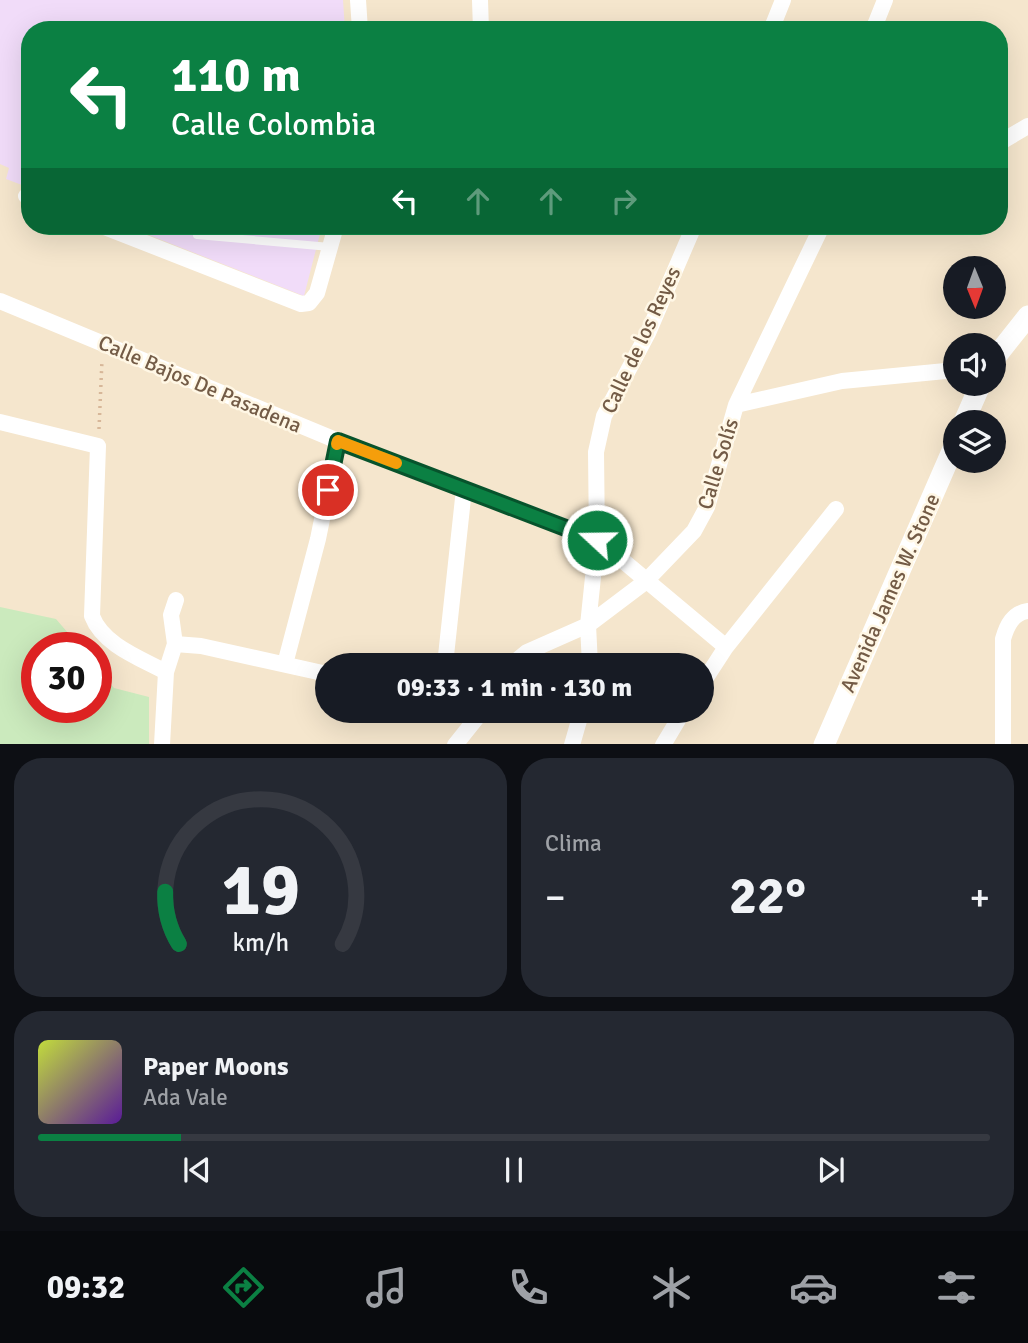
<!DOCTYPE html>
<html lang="es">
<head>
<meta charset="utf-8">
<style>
  body { margin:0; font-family:Signika,sans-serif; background:#242831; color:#f1f3f6; height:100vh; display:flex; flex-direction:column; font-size:26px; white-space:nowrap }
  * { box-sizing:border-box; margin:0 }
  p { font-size:23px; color:#9ea1a6 }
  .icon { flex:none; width:38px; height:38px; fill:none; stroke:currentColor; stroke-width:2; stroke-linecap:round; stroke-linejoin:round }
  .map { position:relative; height:744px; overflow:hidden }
  .drawer { display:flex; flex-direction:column; gap:14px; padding:14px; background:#0d0f14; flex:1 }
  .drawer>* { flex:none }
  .guide { position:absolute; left:21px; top:21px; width:987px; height:214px; border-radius:28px; box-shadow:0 7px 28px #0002; background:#0b8043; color:#fff; overflow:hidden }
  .needle { width:46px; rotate:179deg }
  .buttons { position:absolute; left:943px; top:256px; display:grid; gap:14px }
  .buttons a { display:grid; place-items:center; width:63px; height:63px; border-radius:50%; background:#171b24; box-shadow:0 7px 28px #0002; font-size:35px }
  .speed { position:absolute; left:21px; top:632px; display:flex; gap:14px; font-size:35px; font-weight:700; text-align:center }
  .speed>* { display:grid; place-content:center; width:91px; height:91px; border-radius:50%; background:#171b24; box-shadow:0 7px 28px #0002; line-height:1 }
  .speed .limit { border:10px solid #d22; background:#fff; color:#111 }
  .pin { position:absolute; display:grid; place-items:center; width:60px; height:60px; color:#fff; margin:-30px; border:4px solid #fff; border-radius:50%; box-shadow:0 2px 7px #0007 }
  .me { position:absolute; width:77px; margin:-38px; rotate:291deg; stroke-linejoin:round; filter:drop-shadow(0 0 5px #0008) }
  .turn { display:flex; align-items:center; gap:24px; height:147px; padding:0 35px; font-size:32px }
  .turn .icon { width:91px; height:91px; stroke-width:2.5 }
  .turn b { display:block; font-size:49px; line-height:60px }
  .lanes { display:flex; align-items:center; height:66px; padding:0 35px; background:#0003; justify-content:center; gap:35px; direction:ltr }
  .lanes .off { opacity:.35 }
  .big { font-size:52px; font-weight:700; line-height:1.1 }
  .drawer .card { flex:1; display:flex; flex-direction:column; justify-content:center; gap:10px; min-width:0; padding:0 24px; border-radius:28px; background:#242831 }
  .drawer .dial { align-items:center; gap:0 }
  .dial svg { height:182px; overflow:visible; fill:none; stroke:#363941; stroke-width:7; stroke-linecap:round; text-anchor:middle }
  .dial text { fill:#f1f3f6; stroke:none }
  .song { display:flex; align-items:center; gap:21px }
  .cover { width:84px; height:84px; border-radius:10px; background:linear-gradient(135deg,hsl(70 70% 55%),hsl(270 70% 35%)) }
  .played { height:7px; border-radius:4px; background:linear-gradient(90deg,#0b8043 15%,#363941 15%) }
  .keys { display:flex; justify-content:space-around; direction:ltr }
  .heat { display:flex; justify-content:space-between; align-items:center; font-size:38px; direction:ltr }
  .drawer .tiles { flex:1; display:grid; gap:14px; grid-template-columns:1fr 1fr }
  .card:last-child { grid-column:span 2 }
  .trip { position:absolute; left:315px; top:653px; width:399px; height:70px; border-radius:35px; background:#171b24; box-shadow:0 7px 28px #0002; font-weight:700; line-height:70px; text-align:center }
  .menu { display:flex; height:112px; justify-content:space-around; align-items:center; background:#090b0e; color:#9ea1a6 }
  .menu .icon { width:49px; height:49px }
  .menu .on { color:#0b8043 }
  .menu b { font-size:32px; color:#f1f3f6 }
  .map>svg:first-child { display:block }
</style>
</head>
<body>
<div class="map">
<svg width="1028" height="745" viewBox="0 0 1028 745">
  <rect width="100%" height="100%" fill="#fdf4de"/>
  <!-- residential -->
  <path fill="#f5e6cd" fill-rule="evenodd" d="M0 0H1028V744H0ZM30 30H999V226H30ZM956 268H994V306H956ZM956 345H994V383H956ZM956 422H994V460H956ZM37 648H96V707H37ZM327 665H702V710H327Z"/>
  <!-- education -->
  <path fill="#f1dcf9" d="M0 0H343L345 30H30V188L6 179 9 168 0 164Z
    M126 226H322L304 296Z"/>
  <!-- green -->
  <path fill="#cbeabd" d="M0 607 56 619 80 647 37 648V707H96V667L114 688 149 697V744H0Z"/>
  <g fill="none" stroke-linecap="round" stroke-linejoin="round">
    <!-- path -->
    <path stroke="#d7b799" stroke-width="3.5" stroke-dasharray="2 5" stroke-linecap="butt" d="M99 429 102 360"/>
    <!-- service -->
    <path stroke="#fff" stroke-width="8" d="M197 235 330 247"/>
    <!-- minor -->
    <path stroke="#fff" stroke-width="16" d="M358 0 360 30
      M480 0 481 30
      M771 30 783 0
      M873 30 885 0
      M999 143 1028 126
      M26 196 30 197
      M102 226 301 304 309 303 317 293 336 226
      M0 301 338 441 597 539 726 647
      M736 405 842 381 956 370
      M0 422 98 446 92 616C103 645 140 658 166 672
      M175 644 201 646 327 674
      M175 644 171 615 176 600
      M285 664 318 539 338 441
      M445 665 464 489
      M511 665 527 652 588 625 645 582 694 531 707 507 736 405 822 226
      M590 665 588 625 597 539 596 452 604 416 648 333 694 226
      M702 684 726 647 836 509
      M162 745 166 672 175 644
      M455 745 483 710
      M572 745 582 710
      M663 745 684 710
      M1003 745V639C1007 625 1013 613 1028 611"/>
    <!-- secondary -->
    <path stroke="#fff" stroke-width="21" d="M994 359 1028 316
      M964 422 981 383
      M824 745 956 442"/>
  </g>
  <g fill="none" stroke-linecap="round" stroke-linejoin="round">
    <!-- route casing -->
    <g stroke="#07532c" stroke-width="18">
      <path id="route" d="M328 490 338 441 597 540"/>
    </g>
    <!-- route -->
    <use href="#route" stroke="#0b8043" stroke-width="12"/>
    <!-- slow -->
    <path stroke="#f59e0b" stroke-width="12" d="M337 444 338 441 396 463"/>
  </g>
  <g text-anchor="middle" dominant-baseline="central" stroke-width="5" stroke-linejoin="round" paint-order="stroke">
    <!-- street labels -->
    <g font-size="21" fill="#735b46" stroke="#fff7e5">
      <text transform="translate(641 340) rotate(-65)">Calle de los Reyes</text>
      <text transform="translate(200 384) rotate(23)">Calle Bajos De Pasadena</text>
      <text transform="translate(718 464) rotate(-73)">Calle Solís</text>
      <text transform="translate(890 593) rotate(-66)">Avenida James W. Stone</text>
    </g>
  </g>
</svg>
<div class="buttons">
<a><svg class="needle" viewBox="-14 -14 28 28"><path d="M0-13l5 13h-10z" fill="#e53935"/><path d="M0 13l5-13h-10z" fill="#9ea1a6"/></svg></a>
<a><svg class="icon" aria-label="sound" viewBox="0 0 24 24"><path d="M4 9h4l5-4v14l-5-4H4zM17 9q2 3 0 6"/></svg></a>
<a><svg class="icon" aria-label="layers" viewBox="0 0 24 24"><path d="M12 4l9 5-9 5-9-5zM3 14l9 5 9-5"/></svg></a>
</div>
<div class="speed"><div class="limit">30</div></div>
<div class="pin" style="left:328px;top:490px;background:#d93025"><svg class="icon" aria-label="arrive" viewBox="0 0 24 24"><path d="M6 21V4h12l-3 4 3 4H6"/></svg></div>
<svg class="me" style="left:597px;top:540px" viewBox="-20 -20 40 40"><circle r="17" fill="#0b8043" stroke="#fff" stroke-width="3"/><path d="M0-11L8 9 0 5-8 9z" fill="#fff"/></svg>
<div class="trip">09:33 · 1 min · 130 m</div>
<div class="guide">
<div class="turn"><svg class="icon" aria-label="left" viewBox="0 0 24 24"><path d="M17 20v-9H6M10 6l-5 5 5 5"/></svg><div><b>110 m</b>Calle Colombia</div></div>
<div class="lanes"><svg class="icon" aria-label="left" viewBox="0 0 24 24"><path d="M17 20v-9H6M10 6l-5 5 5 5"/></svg><svg class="icon off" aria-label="ahead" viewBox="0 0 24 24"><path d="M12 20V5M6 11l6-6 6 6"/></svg><svg class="icon off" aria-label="ahead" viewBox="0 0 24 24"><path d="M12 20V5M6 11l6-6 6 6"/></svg><svg class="icon off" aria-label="right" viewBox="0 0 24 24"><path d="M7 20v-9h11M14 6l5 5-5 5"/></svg></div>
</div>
</div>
<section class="drawer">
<div class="tiles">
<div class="card dial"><svg viewBox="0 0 100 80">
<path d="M14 69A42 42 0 1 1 86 69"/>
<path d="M14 69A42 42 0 0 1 8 46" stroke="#0b8043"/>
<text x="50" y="56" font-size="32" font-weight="700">19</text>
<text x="50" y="72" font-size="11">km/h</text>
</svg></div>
<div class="card"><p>Clima</p>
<div class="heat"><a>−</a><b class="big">22°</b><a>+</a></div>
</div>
<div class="card">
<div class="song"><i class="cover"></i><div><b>Paper Moons</b><p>Ada Vale</p></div></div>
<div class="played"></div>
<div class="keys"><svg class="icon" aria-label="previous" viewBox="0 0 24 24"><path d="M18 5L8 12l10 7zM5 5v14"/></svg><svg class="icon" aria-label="pause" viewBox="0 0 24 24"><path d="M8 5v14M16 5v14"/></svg><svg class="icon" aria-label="next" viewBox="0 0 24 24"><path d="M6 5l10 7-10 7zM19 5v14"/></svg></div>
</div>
</div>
</section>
<nav class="menu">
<b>09:32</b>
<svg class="icon on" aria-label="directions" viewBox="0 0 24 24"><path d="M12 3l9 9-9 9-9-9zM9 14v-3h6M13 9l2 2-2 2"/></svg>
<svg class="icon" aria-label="music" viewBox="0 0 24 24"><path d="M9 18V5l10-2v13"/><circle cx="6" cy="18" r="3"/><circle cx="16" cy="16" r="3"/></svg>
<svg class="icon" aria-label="phone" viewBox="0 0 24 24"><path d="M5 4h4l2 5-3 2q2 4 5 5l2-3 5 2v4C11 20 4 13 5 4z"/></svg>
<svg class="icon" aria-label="climate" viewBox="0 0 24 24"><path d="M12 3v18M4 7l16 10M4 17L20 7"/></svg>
<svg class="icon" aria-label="car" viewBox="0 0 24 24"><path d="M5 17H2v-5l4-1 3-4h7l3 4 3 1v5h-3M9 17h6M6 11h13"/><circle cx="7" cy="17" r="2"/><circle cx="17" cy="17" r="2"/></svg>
<svg class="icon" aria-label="filters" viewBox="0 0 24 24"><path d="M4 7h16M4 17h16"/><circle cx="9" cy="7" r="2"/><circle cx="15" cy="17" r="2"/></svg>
</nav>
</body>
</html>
